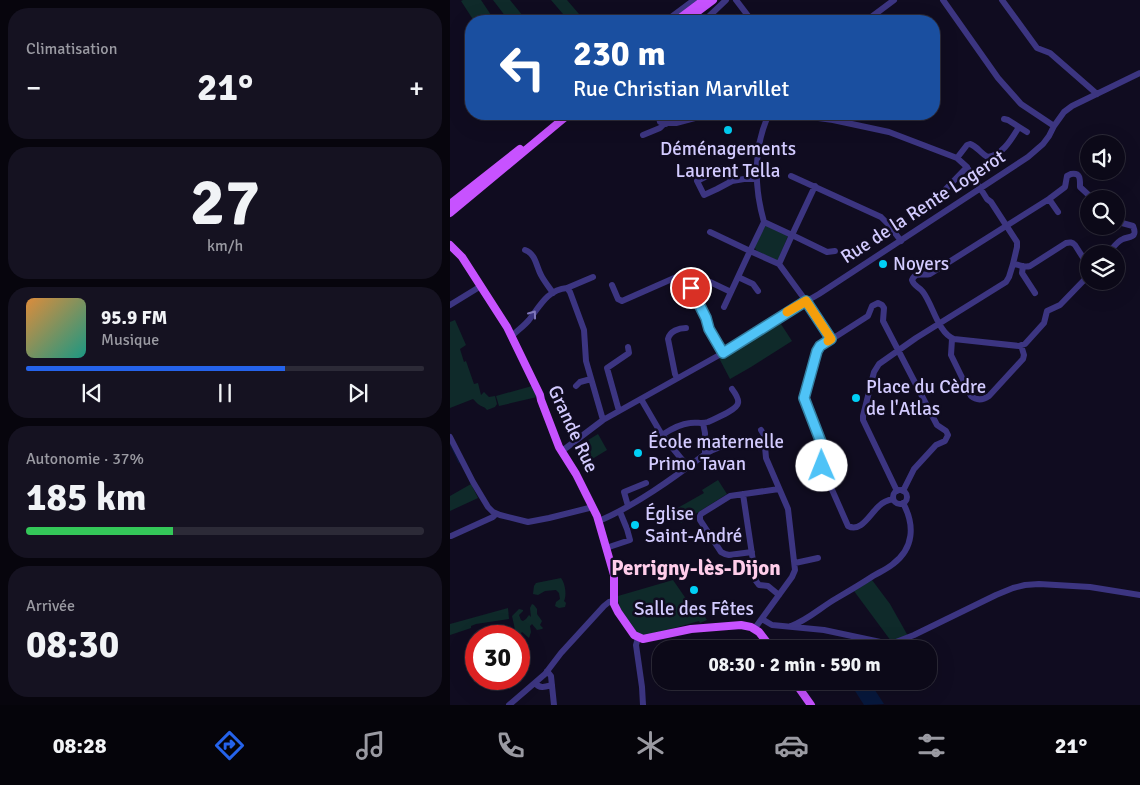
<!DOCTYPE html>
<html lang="fr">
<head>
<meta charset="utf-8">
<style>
  body { margin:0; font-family:Signika,sans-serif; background:#151221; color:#f1f3f6; height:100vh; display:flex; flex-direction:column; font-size:19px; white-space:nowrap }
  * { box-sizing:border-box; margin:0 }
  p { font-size:16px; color:#9a9aa2 }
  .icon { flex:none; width:28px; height:28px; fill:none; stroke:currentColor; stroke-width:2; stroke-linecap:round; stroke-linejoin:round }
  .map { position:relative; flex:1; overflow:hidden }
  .panel { display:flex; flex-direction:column; gap:8px; padding:8px; background:#07050d; width:450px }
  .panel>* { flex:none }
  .hud { position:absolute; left:15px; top:15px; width:475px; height:105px; border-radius:20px; box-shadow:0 5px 20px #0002,0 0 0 1px #2c2a37; background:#1a4fa0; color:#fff; overflow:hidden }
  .buttons { position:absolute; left:630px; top:135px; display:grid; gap:10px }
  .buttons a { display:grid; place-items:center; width:45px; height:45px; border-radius:50%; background:#0c0918; box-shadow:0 5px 20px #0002,0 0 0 1px #2c2a37; font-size:25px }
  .speed { position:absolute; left:15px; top:625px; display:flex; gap:10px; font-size:25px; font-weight:700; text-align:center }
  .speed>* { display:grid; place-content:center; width:65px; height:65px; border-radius:50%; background:#0c0918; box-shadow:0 5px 20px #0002,0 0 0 1px #2c2a37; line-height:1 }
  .speed .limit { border:8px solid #d22; background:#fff; color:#111 }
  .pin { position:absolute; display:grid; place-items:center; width:42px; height:42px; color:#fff; margin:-21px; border:2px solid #fff; border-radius:50%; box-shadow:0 1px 5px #0007 }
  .me { position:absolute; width:55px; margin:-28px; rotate:359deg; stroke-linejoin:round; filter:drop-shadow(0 0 4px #0008) }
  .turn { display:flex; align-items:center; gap:18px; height:105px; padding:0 25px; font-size:22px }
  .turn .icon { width:65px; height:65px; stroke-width:2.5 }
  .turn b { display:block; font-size:35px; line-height:42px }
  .big { font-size:38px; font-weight:800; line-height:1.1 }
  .panel .tile { flex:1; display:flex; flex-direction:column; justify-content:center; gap:8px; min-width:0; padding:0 18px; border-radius:20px; background:#151221 }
  .panel .dial { align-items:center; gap:0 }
  .dial b { font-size:65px; line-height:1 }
  .song { display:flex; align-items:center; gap:15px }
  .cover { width:60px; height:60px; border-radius:8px; background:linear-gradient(135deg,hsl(30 70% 55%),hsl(170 70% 35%)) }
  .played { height:5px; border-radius:2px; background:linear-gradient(90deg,#2563eb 65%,#2c2a37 65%) }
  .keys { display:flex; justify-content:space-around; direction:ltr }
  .heat { display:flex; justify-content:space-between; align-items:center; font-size:28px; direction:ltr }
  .charge { height:8px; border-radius:4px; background:linear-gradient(90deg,#34c759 37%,#2c2a37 0) }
  .trip { position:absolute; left:202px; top:640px; width:285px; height:50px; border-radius:20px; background:#0c0918; box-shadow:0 5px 20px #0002,0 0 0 1px #2c2a37; font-weight:800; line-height:50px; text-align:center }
  .dock { display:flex; height:80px; justify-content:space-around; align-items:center; background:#05040a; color:#9a9aa2 }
  .dock .icon { width:35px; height:35px }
  .dock .selected { color:#2563eb }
  .dock b { font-size:22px; color:#f1f3f6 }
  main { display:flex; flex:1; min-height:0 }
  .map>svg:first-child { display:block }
</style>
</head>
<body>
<main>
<section class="panel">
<div class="tile"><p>Climatisation</p>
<div class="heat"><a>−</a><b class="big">21°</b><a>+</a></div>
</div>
<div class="tile dial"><b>27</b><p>km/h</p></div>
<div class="tile">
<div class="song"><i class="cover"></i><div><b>95.9 FM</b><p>Musique</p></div></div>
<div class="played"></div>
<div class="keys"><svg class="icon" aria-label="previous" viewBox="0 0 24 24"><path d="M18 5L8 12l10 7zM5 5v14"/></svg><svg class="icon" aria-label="pause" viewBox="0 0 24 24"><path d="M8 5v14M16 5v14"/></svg><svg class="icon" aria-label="next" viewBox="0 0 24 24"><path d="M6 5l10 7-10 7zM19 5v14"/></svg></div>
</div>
<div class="tile"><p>Autonomie · 37%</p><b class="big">185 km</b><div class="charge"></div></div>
<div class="tile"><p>Arrivée</p><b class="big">08:30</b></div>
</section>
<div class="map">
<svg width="690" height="705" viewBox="0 0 690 705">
  <rect width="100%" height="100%" fill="#100c20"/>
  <!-- green -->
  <path fill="#0f2a2a" d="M13 0H31L45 21H24L11 1Z
    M43 0H60L77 21H59Z
    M101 0H117L135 21H119Z
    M315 226H317L338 236 328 260H326L307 251 304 247Z
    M5 320 16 345 10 349 14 362 16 361 24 384 28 383 31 395 34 392 39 397 45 396 47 404 45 407 37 410C34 406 32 407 28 404 26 402 25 401 23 399L0 408V322Z
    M329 321 342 341 301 367 280 379 269 358 292 345Z
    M82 386 87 397 49 406 46 396Z
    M148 434 157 450 134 464 125 448Z
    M268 480 277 494 231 523 224 510 254 493 252 490Z
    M21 484 28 498 0 511V496Z
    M111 578C115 583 117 595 114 601L116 603 115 607 109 608 105 606 106 602 110 599 109 593 106 590 95 591 88 595 83 594 84 586 86 583Z
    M223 580 241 606 247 604 257 620 250 623 249 621 193 637C181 630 172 618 169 604 168 601 168 598 168 596Z
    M422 580 440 604 458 636 441 641 404 591Z
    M82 604 84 605 87 609V614L92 621 90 625 93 628 92 629 87 630 82 624 80 626 81 632 79 638 72 632 70 634H66L62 616 69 609 73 610V611L69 615 71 620 73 621 76 619 79 615 81 617 80 608Z
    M58 608 59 619 26 624 21 626V628L0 635V624Z"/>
  <!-- water -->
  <path fill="#07183d" d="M403 681H419L434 704 414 705 400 683Z"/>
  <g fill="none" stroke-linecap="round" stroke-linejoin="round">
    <!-- stream -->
    <path stroke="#07183d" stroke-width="1" d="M0 444 9 463"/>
    <!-- minor -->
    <path stroke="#3c3581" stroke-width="6" d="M286 0 302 21
      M493 0 548 78 571 104 604 126
      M552 0 587 48 600 53 647 94
      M216 21 244 0
      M254 21 276 0
      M416 21 444 0
      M210 114 209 118 210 122 216 124 221 120 220 114
      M339 114 383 120 439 132 507 158 517 167 537 199 541 202 567 242V247L563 264
      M218 123H226L260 114
      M569 127 577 132
      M193 135 210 128 214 124
      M507 158 517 145 520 144C527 146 531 154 538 157 553 155 562 138 569 127L558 120 554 119
      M273 168 277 172 282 181 267 189 254 195 247 181Z
      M341 176 431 217 439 225 451 241
      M282 181 294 179H307
      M365 186 342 235 377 252 385 251
      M599 199 608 212
      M489 202V198L491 194 517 167
      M314 222 342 235 329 264 300 251Z
      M314 222C304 187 303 148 319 114
      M260 232 300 251 281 292
      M75 250C86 254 86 266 91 275 94 281 99 287 103 293
      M658 254C662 249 667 241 673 239 680 236 688 238 683 226L672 223 666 219
      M329 264 356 301 381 339
      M573 266 572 273 585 293
      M639 275 610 305 597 311 594 323 575 344 569 346 504 339C488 333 483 305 473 292 469 286 464 287 462 280 466 271 472 276 480 274L599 199 615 187 617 176 621 174C631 172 630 180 630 187L643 199
      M143 277 117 288 120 292 134 330 136 361 153 420
      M288 277 303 284 308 291
      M260 282 281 292 274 307
      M162 285 168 299 172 301 231 275 235 276 256 318 259 329 273 353
      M0 305 31 286
      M62 336C68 330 74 326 79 320 90 306 97 290 117 288
      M502 339 501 355 521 396C527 401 533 400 539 396L573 359 574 355 571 345
      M227 378 225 374 218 339C220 331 229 328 236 328
      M126 386 130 382 141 379
      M191 399 212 435 238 467
      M169 411 157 368 179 353 178 347
      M253 423 255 433V454
      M212 435C221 429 230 424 240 423 247 422 252 424 258 422 264 419 287 410 288 403 289 399 285 393 282 389
      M0 437 23 482 38 507 43 512 50 515 78 522 99 518 143 507
      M112 451 153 420 289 344 336 313 369 294 578 157 593 144 599 136 604 126 614 112 622 106 690 73
      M443 497a7 7 0 1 1 14 0a7 7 0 1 1-14 0Z
      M447 491 413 420V416L424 372 429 364 466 338 556 282 559 277 563 264C569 264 573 268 580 266L616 243C620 242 622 242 625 245L639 267
      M293 494 306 581 309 585 318 586 329 595
      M443 499C438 500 433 502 429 506 420 514 411 533 398 526L372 467V463L374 450 354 398 368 348 418 316 422 306 428 303 432 305 434 308 433 321 487 425 496 431 498 435 495 441 486 445 464 469 453 491
      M178 506 174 492 196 483
      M149 521C186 505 222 479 254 455 264 447 279 445 290 439
      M1 536 43 517 46 514
      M156 548 180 540 177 529 170 512
      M302 552 279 555 275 554 271 552 250 520V516L251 514 280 496 329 489
      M345 563 368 558
      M312 619 322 625 374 630 435 643 446 642 464 635 546 595 563 588 575 585 589 584 640 587 690 595
      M341 626C358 620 371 607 387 598 399 591 411 584 423 576 430 572 437 569 443 564 464 548 465 525 453 503
      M305 628 342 577 345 570 338 509 316 458 314 435 311 430
      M188 638 186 645 192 687 193 705
      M97 671 101 676 104 705
      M85 683C90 689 95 687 102 685
      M59 705 95 674 111 653 154 606 159 602 164 601"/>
    <!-- major -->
    <path stroke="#c752ff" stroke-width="8" d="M226 21 254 0
      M235 21 263 0
      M0 204 70 149
      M0 213 119 114
      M0 245 12 257 57 327 90 395 91 400 109 447 126 474 147 516 164 575V604L168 612 184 635 193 639 241 629 291 625 301 627 309 632 322 649
      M344 681 361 705"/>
  </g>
  <!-- one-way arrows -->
  <defs><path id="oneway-chevron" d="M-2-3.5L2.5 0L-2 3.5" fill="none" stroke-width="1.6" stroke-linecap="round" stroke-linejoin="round" transform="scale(1.25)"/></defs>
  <use stroke="#8078ba" href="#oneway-chevron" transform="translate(83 314) rotate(-54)"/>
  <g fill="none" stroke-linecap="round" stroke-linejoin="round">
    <!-- route casing -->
    <g stroke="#337fa1" stroke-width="12">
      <path id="route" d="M241 288 256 318 259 329 273 353 356 301 381 339 370 346 367 351 354 398 374 450 372 463V466"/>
    </g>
    <!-- route -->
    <use href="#route" stroke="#4fc3f7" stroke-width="9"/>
    <!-- slow -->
    <path stroke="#f59e0b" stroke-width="9" d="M337 312 356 301 381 339 378 341"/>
  </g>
  <!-- markers -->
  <g fill="#00d0f6" stroke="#100c20" stroke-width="2">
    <circle cx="278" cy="130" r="5"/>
    <circle cx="433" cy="264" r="5"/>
    <circle cx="406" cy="398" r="5"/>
    <circle cx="188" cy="453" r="5"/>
    <circle cx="185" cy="525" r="5"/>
    <circle cx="244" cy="590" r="5"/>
  </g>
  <g text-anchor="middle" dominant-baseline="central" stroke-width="5" stroke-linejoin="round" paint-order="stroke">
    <!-- poi labels -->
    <g font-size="19" fill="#d3cbff" stroke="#100c20" text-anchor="start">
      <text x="278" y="149" text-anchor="middle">Déménagements<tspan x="278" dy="22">Laurent Tella</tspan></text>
      <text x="443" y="264">Noyers</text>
      <text x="416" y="387">Place du Cèdre<tspan x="416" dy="22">de l'Atlas</tspan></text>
      <text x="198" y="442">École maternelle<tspan x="198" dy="22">Primo Tavan</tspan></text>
      <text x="195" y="514">Église<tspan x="195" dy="22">Saint-André</tspan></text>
      <text x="244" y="609" text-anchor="middle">Salle des Fêtes</text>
    </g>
    <!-- street labels -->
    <g font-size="19" fill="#d3cbff" stroke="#100c20">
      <text transform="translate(473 207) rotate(-33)">Rue de la Rente Logerot</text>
      <text transform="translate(123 429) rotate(65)">Grande Rue</text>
    </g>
    <!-- quarter labels -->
    <g font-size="21" font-weight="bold" fill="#ffcdea" stroke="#100c20">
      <text x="246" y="568">Perrigny-lès-Dijon</text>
    </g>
  </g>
</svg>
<div class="buttons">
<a><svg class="icon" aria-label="sound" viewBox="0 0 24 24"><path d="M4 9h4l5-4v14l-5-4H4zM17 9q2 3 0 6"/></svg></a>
<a><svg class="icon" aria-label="search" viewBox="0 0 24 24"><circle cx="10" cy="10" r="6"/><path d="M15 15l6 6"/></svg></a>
<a><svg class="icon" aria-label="layers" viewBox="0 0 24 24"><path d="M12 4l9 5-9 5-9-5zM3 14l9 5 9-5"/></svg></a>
</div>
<div class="speed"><div class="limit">30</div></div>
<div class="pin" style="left:241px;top:288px;background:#d93025"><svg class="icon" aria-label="arrive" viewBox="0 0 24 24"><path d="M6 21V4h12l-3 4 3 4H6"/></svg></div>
<svg class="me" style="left:372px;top:466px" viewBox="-20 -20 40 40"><circle r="19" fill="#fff"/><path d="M0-13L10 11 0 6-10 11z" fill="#4fc3f7"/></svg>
<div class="trip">08:30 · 2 min · 590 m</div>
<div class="hud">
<div class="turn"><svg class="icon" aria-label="left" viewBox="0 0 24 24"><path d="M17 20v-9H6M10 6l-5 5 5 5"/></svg><div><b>230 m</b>Rue Christian Marvillet</div></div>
</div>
</div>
</main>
<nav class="dock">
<b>08:28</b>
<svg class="icon selected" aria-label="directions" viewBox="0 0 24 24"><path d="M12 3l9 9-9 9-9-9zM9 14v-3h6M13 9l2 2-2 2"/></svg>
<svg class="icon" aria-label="music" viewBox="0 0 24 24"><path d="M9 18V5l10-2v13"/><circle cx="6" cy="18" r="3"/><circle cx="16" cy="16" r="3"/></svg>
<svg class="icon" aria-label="phone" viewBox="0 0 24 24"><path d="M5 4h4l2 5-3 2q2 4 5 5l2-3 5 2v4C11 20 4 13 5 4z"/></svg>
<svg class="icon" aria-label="climate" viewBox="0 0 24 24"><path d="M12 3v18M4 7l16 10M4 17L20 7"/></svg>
<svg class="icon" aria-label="car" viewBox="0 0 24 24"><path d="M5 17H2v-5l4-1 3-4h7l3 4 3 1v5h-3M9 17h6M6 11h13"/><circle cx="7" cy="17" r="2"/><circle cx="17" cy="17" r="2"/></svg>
<svg class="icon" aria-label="filters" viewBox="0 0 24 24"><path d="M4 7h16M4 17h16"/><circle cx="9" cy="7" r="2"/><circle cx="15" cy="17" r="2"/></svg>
<b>21°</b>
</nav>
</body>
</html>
